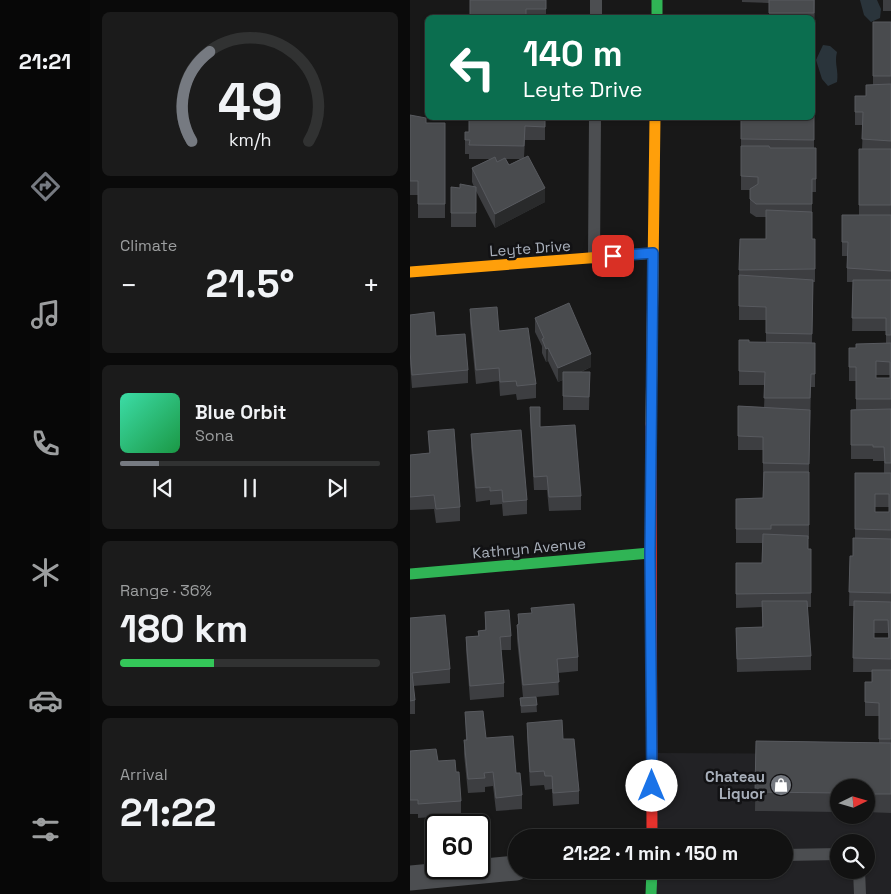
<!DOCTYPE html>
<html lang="en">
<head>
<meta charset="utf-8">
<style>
  body { margin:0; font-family:"Space Grotesk",sans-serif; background:#1b1b1b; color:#f1f3f6; height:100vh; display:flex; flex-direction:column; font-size:19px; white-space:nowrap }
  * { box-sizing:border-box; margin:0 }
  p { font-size:16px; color:#9c9e9f }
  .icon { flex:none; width:28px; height:28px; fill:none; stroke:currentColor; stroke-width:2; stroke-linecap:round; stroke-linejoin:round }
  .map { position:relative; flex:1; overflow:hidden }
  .details { display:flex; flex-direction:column; gap:12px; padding:12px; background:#0a0a0a; width:320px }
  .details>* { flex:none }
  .top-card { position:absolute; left:15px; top:15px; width:390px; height:105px; border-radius:8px; box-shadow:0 1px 4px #0004,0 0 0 1px #313232; background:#0b6e4f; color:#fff; overflow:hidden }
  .needle { width:32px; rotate:85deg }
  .buttons { position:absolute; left:420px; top:779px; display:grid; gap:10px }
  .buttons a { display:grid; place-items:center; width:45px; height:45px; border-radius:50%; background:#121212; box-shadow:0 1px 4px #0004,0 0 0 1px #313232; font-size:25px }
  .speed { position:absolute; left:15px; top:814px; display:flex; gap:10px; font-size:25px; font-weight:700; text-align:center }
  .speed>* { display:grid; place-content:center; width:65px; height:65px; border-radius:50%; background:#121212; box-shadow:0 1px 4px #0004,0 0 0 1px #313232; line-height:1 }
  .speed .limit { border:2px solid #111; border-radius:8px; background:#fff; color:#111 }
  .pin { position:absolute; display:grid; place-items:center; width:42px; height:42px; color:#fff; margin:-21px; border-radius:10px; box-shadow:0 2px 8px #0006 }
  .me { position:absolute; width:55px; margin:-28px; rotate:0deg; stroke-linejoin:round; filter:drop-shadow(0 0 4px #0008) }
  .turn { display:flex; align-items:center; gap:18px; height:105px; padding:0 15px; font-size:22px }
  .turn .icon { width:65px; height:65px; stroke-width:2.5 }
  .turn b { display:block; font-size:35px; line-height:42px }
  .big { font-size:38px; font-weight:600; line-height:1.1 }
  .details .widget { flex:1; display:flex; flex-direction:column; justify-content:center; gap:8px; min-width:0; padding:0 18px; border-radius:8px; background:#1b1b1b }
  .details .dial { align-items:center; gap:0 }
  .dial svg { height:130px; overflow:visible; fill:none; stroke:#313232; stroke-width:7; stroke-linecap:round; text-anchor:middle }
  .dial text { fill:#f1f3f6; stroke:none }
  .song { display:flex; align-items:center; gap:15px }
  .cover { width:60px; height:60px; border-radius:8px; background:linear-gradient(135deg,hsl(160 70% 55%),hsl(140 70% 35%)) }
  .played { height:5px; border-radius:2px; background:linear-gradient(90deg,#767a81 15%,#313232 15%) }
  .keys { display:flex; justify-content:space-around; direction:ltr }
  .heat { display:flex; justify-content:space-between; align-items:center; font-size:28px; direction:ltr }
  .charge { height:8px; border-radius:4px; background:linear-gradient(90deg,#34c759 36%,#313232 0) }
  .trip { position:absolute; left:98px; top:829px; width:285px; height:50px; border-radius:25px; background:#121212; box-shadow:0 1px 4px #0004,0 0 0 1px #313232; font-weight:600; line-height:50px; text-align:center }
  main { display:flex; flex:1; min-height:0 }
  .dock { display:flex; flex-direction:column; width:90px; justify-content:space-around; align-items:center; background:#070707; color:#9c9e9f }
  .dock .icon { width:35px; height:35px }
  .dock .current { color:#767a81 }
  .dock b { font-size:22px; color:#f1f3f6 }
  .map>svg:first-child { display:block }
</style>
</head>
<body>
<main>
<nav class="dock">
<b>21:21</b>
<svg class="icon current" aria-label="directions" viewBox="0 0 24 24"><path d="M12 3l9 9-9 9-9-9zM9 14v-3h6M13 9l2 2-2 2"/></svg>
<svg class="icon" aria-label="music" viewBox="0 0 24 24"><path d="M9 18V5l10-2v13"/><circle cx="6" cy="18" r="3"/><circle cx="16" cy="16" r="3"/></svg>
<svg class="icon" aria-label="phone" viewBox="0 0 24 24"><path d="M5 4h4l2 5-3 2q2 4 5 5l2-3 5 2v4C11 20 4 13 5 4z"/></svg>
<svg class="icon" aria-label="climate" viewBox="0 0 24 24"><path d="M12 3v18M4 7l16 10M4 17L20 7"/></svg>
<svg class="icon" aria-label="car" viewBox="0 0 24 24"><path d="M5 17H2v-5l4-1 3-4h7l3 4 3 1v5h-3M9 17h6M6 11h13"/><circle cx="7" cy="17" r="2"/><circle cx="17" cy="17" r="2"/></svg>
<svg class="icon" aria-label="filters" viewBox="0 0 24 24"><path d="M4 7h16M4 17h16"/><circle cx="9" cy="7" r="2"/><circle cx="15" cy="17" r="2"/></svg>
</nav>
<section class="details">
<div class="widget dial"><svg viewBox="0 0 100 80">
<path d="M14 69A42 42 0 1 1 86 69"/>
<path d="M14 69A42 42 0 0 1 25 14" stroke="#767a81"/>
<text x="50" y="56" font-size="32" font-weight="700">49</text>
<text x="50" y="72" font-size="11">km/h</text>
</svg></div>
<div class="widget"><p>Climate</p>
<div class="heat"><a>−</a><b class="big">21.5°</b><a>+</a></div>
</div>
<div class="widget">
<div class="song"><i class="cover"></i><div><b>Blue Orbit</b><p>Sona</p></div></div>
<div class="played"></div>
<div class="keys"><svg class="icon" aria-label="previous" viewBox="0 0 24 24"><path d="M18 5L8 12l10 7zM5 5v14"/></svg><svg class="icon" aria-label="pause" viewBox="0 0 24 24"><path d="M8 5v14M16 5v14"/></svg><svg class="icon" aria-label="next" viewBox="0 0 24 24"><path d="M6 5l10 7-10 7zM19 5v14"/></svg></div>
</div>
<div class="widget"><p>Range · 36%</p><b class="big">180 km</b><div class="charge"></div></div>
<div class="widget"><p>Arrival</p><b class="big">21:22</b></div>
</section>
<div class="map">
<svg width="481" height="894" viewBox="0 0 481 894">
  <rect width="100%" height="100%" fill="#181818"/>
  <!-- built -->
  <path fill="#222225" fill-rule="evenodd" d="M242 753 481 754V894H241L242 870H374V838L242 837ZM429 788H456V815H429ZM429 842H456V870H429Z"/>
  <!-- water -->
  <path fill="#2a343b" d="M450 0H467L471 9 470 18 461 22 454 15Z
    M413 45 420 46 427 52C424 63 429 71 427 82L418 86 412 79 406 60Z"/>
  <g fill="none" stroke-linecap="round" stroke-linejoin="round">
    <!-- lane -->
    <path stroke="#4c4e51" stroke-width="12" d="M186 18V0
      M184 258 185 118
      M374 855 429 854
      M449 870 450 894"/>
    <!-- street -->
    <path stroke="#4c4e51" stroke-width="25" d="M0 878 106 868"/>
    <!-- fast -->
    <path stroke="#30b455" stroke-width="11" d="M247 0V18
      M0 574 240 553
      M241 894 242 870"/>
    <!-- slow -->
    <path stroke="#ff9f0a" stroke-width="11" d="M0 272 243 253
      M241 424 245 118"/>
    <!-- jam -->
    <path stroke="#e5322d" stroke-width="11" d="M241 424 242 838"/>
  </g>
  <!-- wall -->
  <path fill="#3d3e41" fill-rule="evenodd" d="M136 0V18H60Z
    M332 0H405L403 85H404V148H406V192H402V239H405V282H403L402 343H405V387H401L399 472V539H398V549H401V607H397L401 656V670L327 672 326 628 352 627V607L326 608V563H352V543H326V499L353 498V450H328V406L354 407 355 385H329V340L339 342H356V320H329V270L356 239V217H346L340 213V190H331V118H402V18H359V3L332 2Z
    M473 0H481V11H473Z
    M481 22V813L456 812V788H429V812L345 811 346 741 469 743V716H455V682H462V672H443L444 606H439L440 556H443L445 538V473H474V461H463V459H441V410L446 409V381H439V348H446L476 343V331H442L443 282H437V256H432V215H449V149H452L453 125H445V96H456L463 85V76ZM466 375H480V378H466ZM465 507H479V512H465ZM464 633H478V638H464Z
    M0 115 16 123H35V218H8V195H0Z
    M135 118V140H115L114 157 135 202 85 228 66 191V227H41V187L50 188 64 187 62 182V168L80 159H59V154H55V132H59ZM96 159H110L99 165Z
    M60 309 89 331 126 384V398L107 400 106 394 90 396 89 381 66 384 60 323Z
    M0 315 26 336 58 370V383L2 388 0 364Z
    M125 318 181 367 171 372H180L179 410H153V380L148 382 138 361 136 362 132 353V346L125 332Z
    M120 407 130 427 171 496V510L139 511 137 490H124L120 421Z
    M18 431 50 507V521L26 523 24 509 0 510V455L19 453Z
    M61 434 117 500V514L93 516 92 504 80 505V500L66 502 61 447Z
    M75 612 101 636V650H91L94 683V697L60 700 56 650V637L68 636V631L75 630Z
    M108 614 168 657V671L148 673 149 695 126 697 127 712 111 713 110 698 113 697 107 639V625H108Z
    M0 618 40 669V683L3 686 5 700V714H0Z
    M55 712 76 738 106 773 112 795V809L86 811 83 786 75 787V792L58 793 54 754V740H56Z
    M117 723 153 739 169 791V804L143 806 142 789 135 790 134 785 120 786 117 737Z
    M0 751 28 761 46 772 51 801V815L8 818V814H0Z"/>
  <!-- shaded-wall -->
  <path fill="#292a2b" d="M135 188V202L85 228V214Z
    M138 348V361L136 362V349Z
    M181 354V367L148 382V368Z"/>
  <!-- building -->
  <path fill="#494b4e" stroke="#585a5f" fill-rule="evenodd" d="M60 0H136V9H116V18H60Z
    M359 0H404V13H359Z
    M402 22H404L403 75H402Z
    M463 22H481V76H463Z
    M481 84V141L452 139 453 112H445V96H456V85Z
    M402 85H404V140L331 139V118H402Z
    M0 115 16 118V123H35V204H8V181H0Z
    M59 118H135V127L115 126 114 146 59 145 60 140H55V132H59Z
    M331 146H359L360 148H406V179H402V204H346L340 199V189L348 184V177L331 176Z
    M449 149H481V205H449Z
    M118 156 135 188 85 214 62 168 85 157 87 162 95 158 99 165Z
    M50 184 66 187V213H41V187L50 188Z
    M356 210 402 212V239H405V269L329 270 330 239H356Z
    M432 215H481V271L437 268 438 242H432Z
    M329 275 403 280 402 334 356 333V307L329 306Z
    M443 280H481V335H476V318H442Z
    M159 303 181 354 148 368 138 348 136 349 132 339 134 338 125 318Z
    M87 307 89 331 118 328 126 384 107 386 106 381 90 382 89 368 66 370 60 309Z
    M24 312 26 336 55 334 58 370 2 375 0 351V315Z
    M329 340H339V342L405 343V374H401L400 398H354L355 372 329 371Z
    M481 343V399H446V367H439V348H446V344ZM466 361 480 362V378H466Z
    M153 372H180L179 397 153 396Z
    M328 406 400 410 399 464 353 463V437L328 436Z
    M120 407H130V427L165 425 171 496 139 497 137 476 124 477Z
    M481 409V463H475L474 447H463V445H441V410Z
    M44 429 50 507 26 509 24 495 0 497V455L20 453 18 431Z
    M111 430 117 500 93 502 92 490 80 491V487L66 488 61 434Z
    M354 472H399V525H361V529H326V499L353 498Z
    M445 473H481V530L445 529ZM465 494H479V512H465Z
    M353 534 398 536V549H401V593L326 594V563H352Z
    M443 538 481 539V593L439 592 440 556H443Z
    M352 601H397L401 656 327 659 326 628 353 627Z
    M444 601 481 602V659L443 658ZM464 620H478L479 638H464Z
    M164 604 168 657 147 659 149 682 113 685 107 625 109 624 108 614 122 613 121 608Z
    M99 610 101 636 90 637 94 683 60 686 56 637 69 636 68 631 76 630 75 612Z
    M35 615 40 669 2 673 5 700 0 701V618Z
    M462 670H481V739H469V703L455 702V682H462Z
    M126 697 127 705 111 706 110 698Z
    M73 711 76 738 103 736 106 773H110L112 795 86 798 83 772 74 773 75 778 58 779 54 740H57L55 712Z
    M152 720 153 739H164L169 791 143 793 142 776H135L134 771 120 772 117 723Z
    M346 741 481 743V794H456V788H429V793L345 792Z
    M26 749 28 761 45 760 46 772H49L51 801 8 804V800H0V751Z"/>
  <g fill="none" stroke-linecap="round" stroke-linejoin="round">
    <!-- route casing -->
    <g stroke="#114b97" stroke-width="12">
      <path id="route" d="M203 256 243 253 240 553 242 786"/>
    </g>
    <!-- route -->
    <use href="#route" stroke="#1a73e8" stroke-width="9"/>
  </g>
  <!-- icons -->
  <defs>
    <g id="shop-disc" transform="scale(1.125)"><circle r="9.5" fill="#767a81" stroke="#121214"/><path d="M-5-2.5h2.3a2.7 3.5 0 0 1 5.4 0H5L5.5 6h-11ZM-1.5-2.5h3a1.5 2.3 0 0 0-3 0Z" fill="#fff"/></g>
  </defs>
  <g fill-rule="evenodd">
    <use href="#shop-disc" x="371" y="785"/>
  </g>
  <g text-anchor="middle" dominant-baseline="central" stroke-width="5" stroke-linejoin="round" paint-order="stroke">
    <!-- street labels -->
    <g font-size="15" fill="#a8afba" stroke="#121214">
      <text transform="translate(120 248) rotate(-4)">Leyte Drive</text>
      <text transform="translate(119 548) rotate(-5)">Kathryn Avenue</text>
    </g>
    <!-- poi labels -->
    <g font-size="15" font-weight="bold" fill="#a8afba" stroke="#121214" text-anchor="end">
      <text x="355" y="776">Chateau<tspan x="355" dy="17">Liquor</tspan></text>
    </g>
  </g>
</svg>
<div class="buttons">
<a><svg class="needle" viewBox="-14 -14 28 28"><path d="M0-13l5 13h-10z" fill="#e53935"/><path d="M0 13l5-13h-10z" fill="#9c9e9f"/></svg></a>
<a><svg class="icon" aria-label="search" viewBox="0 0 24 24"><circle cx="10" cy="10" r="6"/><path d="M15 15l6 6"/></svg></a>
</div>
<div class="speed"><div class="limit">60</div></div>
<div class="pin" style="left:203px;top:256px;background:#d93025"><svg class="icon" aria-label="arrive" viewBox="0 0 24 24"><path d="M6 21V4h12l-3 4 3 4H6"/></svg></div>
<svg class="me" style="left:242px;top:786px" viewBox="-20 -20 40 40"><circle r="19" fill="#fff"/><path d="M0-13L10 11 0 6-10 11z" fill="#1a73e8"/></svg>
<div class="trip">21:22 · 1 min · 150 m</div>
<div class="top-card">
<div class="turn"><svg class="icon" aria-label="left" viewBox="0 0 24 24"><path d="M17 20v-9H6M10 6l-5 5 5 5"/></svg><div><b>140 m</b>Leyte Drive</div></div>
</div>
</div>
</main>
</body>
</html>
